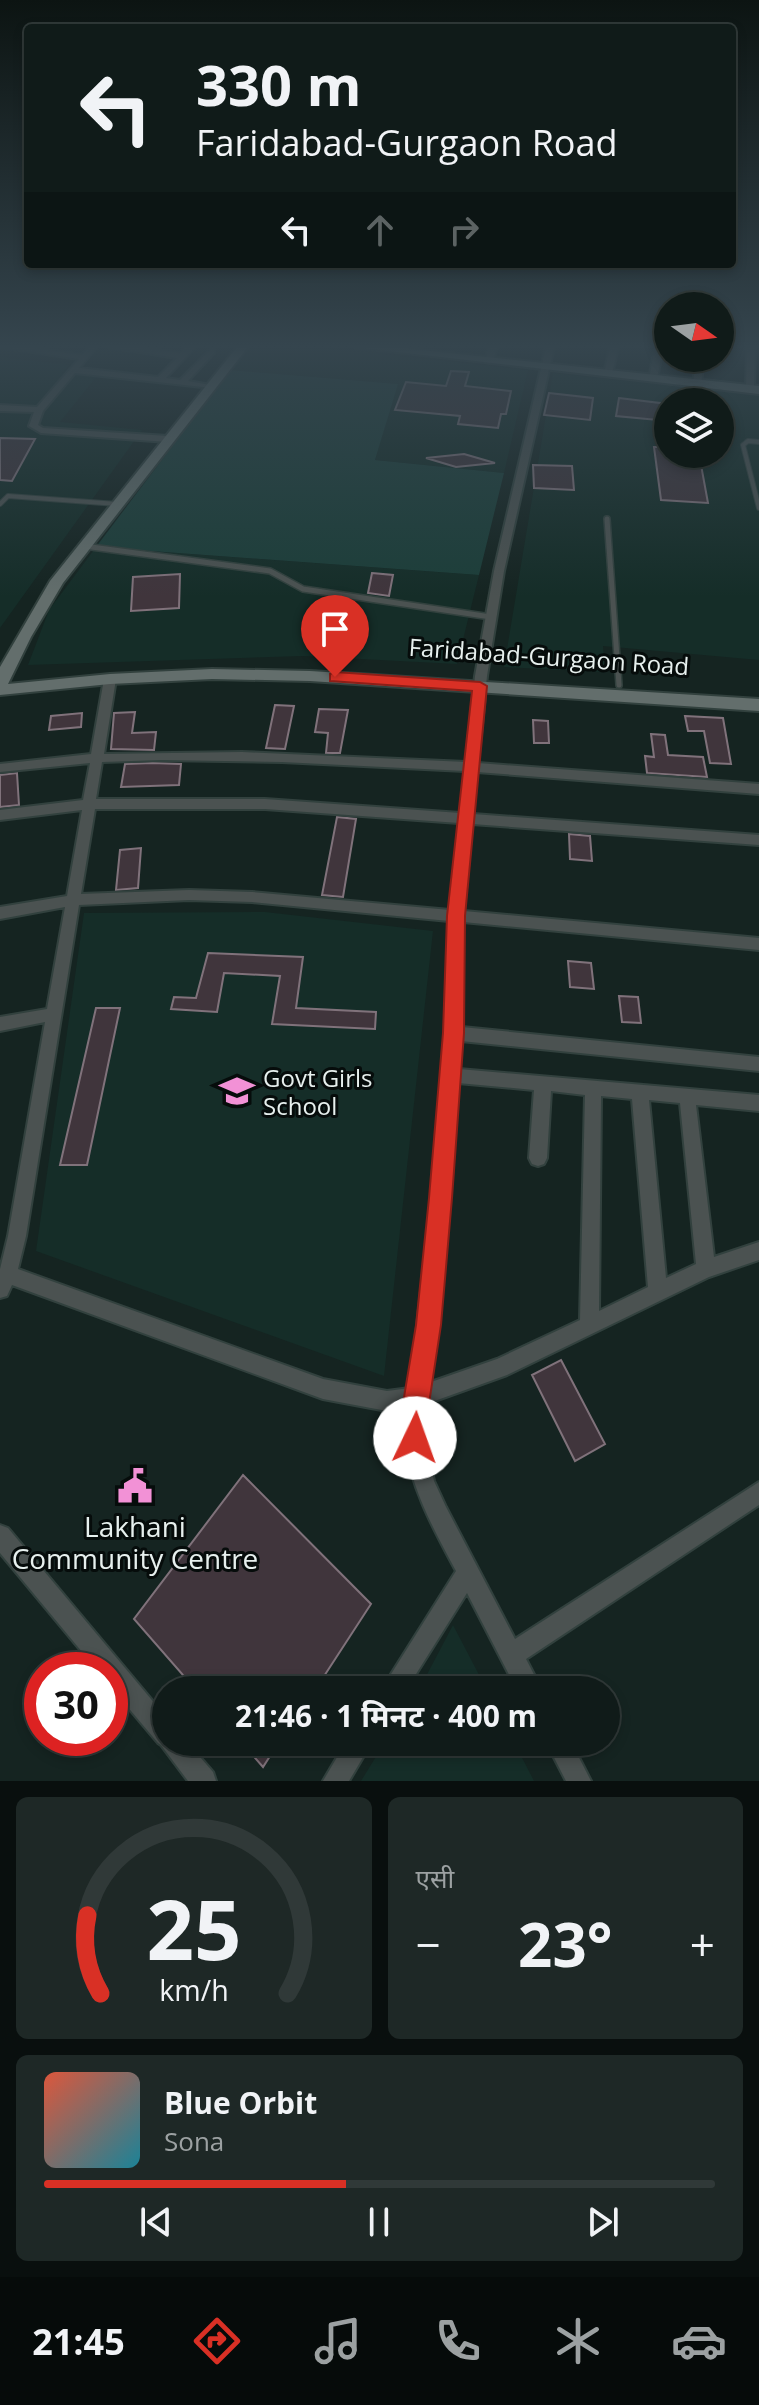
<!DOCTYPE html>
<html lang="hi">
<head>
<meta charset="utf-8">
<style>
  body { margin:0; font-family:"Open Sans","Noto Sans Devanagari",sans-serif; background:#1e2826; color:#f1f3f6; height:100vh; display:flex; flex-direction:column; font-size:30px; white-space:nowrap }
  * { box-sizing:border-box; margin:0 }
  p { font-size:26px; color:#9ca1a2 }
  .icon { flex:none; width:44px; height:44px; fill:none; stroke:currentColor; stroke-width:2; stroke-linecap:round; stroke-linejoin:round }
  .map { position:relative; height:1781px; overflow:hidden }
  .side { display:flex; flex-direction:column; gap:16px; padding:16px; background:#090f0e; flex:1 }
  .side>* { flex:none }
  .hud { position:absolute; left:24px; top:24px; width:712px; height:244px; border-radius:8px; box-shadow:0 4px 12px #0003,0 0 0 2px #303938; background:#101b19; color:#f1f3f6; overflow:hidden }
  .needle { width:52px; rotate:104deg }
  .tools { position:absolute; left:654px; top:292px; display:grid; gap:16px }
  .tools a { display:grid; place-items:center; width:80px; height:80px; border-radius:50%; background:#101b19; box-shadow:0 4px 12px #0003,0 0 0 2px #303938; font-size:40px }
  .speed { position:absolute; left:24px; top:1652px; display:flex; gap:16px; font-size:40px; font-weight:700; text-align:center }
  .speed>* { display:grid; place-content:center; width:104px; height:104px; border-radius:50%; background:#101b19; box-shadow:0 4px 12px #0003,0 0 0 2px #303938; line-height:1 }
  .speed .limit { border:12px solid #d22; background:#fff; color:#111 }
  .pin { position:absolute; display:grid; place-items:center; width:68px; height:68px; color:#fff; margin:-82px -34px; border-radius:50% 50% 50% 0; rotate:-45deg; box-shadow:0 0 8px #0007 }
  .pin .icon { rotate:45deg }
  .me { position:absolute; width:88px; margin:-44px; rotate:3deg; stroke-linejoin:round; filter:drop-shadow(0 0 6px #0008) }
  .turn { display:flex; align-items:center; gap:28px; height:168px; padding:0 40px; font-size:36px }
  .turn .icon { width:104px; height:104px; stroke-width:2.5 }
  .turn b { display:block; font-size:56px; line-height:68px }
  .lanes { display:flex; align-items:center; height:76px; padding:0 40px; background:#0003; justify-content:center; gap:40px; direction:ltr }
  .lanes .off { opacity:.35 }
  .big { font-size:60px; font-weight:700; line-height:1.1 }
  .side .tile { flex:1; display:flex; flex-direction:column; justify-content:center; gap:12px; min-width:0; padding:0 28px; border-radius:12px; background:#1e2826 }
  .side .dial { align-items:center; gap:0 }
  .dial svg { height:208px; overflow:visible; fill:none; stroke:#303938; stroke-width:7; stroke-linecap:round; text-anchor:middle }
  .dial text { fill:#f1f3f6; stroke:none }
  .song { display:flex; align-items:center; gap:24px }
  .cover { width:96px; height:96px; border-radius:12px; background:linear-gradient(135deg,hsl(10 70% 55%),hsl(190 70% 35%)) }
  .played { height:8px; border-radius:4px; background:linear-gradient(90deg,#d93025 45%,#303938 45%) }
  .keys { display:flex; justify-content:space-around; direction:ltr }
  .heat { display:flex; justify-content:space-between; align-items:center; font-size:44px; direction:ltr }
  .side .tiles { flex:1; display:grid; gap:16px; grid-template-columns:1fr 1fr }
  .tile:last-child { grid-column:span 2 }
  .trip { position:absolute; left:152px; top:1676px; width:468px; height:80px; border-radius:40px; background:#101b19; box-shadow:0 4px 12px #0003,0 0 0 2px #303938; font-weight:700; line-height:80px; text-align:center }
  .menu { display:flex; height:128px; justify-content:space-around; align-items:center; background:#060b0a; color:#9ca1a2 }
  .menu .icon { width:56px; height:56px }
  .menu .on { color:#d93025 }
  .menu b { font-size:36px; color:#f1f3f6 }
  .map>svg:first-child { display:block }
</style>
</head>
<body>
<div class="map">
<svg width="759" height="1781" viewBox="0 0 759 1781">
  <rect width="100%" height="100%" fill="#152421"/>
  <!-- built -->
  <path fill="#152d28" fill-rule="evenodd" d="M247 347H313L528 370 504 473 375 460 397 384 230 370Z
    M0 357 69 365 62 373 97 376 60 422 142 430 0 628Z
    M553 373 759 395V660L603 646 605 672 504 667ZM668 402H720V454H668Z
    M96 547 479 575 457 664 303 656 28 665 49 610Z
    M265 912 433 931 384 1376 36 1251 84 913Z
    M453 1625 487 1690H418L422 1684Z
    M385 1742H514L534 1781H361Z"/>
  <!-- green -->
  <path fill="#1c3e39" d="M230 370 398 384 375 460 504 473 479 575 96 547Z"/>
  <!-- building -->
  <path fill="#40353c" stroke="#80727b" stroke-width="2" d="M451 371 469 372 465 386 511 391 506 414H501L498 428 458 424 460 416 395 410 406 382 446 386Z
    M549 393 593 398 590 420 544 415Z
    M619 398 668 404V421L616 416Z
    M0 438 35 439 12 481 0 480Z
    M654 447H668V454H699L708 503 661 500Z
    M464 454 495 463 456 467 426 458Z
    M533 465 572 466 574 490 534 488Z
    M372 573 393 575 389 596 368 593Z
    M180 574 179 608 131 611 133 577Z
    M275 705 294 706 285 749 266 748Z
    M319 709 348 710 340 753H326L328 733 315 732Z
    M135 712 132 733 156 732 154 750 111 749 114 713Z
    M82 713 81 727 49 730 51 716Z
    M685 716 723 718 731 764 710 763 704 731H688Z
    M533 720 548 721 549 743H534Z
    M651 734 665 735 668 755 703 757 707 777 647 773 645 756 654 757Z
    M152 763 181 764 179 785 121 787 125 764Z
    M17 773 19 805 0 807V775Z
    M337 817 356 819 343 897 322 895Z
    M569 834 590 836 592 861 570 859Z
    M141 848 138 888 116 890 120 850Z
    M208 953 303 957 296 1008 376 1012 375 1029 272 1024 280 976 224 973 217 1012 171 1009 174 997 196 998Z
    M568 961 591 963 594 989 570 987Z
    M619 996 638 997 641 1023 622 1022Z
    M96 1008H120L87 1165H60Z
    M561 1360 605 1444 575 1461 532 1375Z
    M243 1475 371 1604 315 1690H196L134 1619Z
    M241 1742H279L263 1767Z"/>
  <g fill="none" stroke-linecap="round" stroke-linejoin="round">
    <!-- lane-far1 casing -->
    <g stroke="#32413e" stroke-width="6">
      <path id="lane-far1" d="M759 442 748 441 743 445 759 508
        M0 504 8 496 117 504"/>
    </g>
    <!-- lane casing -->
    <g stroke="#32413e" stroke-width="8">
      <path id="lane" d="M607 519 619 685
        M84 546 270 571 303 589 491 617"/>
    </g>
    <!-- street casing -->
    <g stroke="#32413e" stroke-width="4">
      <path id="street" d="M0 347H25L82 355 89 347H97L79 368 158 377 177 358 109 347H133L181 353 186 347H195L166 378 180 380 211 349H214V353L188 381 216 386 212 388 75 373 43 411 38 425 43 428 168 436 172 439 168 442 41 433 29 426 34 412 0 411V405L37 407 79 359Z
        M489 347H497L493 361 489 363 485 361Z
        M546 347H554L504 571 487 676 478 763 759 784V794L477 772 473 814 759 835V845L472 824 464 911 759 938V950L463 922 462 1027 759 1057V1071L461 1041 459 1069 759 1095V1111L696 1105 714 1257 759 1242V1260L709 1277 507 1375 429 1403 425 1438 434 1481 446 1507 515 1639 759 1482V1505L526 1659 542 1690H517L467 1593 406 1690H381L456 1571C434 1530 410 1487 405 1440 404 1430 407 1418 408 1408L387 1411 323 1399 12 1285 7 1296 0 1298V1269L8 1236 45 1022 0 1031V1017L47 1009 65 907 0 919V907L67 896 82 810 0 820V810L83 800 90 763 0 772V764L91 754 104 679 110 675 116 679 104 754 242 752 466 762 475 676 494 571ZM161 760 282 762 465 771 460 813 265 799H96L102 762ZM95 809H265L459 823 450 910 252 892 189 890 81 894ZM189 900 252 902 449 921 446 1033 434 1176 410 1388 387 1391 323 1379 18 1269 26 1236 79 905ZM458 1083 534 1090 529 1158 532 1164 538 1166 544 1164 547 1158 551 1091 585 1095 580 1320 497 1359 431 1382 452 1176ZM601 1096 632 1099 648 1287 599 1311ZM649 1100 680 1103 696 1264 666 1278Z
        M610 347H618L612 374 608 376 604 374Z
        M655 347H663L657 379 653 381 649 379Z
        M747 347H755L754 389 750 391 746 389Z
        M696 358H704L701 384 697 386 693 384Z
        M0 1525 8 1528 166 1717V1742H187L213 1772 216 1781H188L161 1745 158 1743 110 1686V1670H97L0 1553Z
        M346 1742H372L349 1781H323Z
        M546 1742H571L591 1781H566Z"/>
    </g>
    <!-- secondary casing -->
    <g stroke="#32413e" stroke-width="4">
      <path id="secondary" d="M237 347H248L63 583 31 637 8 684 110 674 212 669 310 671 759 699V711L310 681 212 679 110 684 0 695V667L50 581Z
        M354 347H393L759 386V394Z"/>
    </g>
    <!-- lane-far1 -->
    <use href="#lane-far1" stroke="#4b5251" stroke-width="4"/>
    <!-- lane -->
    <use href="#lane" stroke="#4b5251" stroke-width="5"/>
    <!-- street -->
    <use href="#street" fill="#4b5251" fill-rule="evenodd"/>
    <!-- secondary -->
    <use href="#secondary" fill="#636e6c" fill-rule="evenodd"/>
  </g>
  <!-- sky -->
  <linearGradient id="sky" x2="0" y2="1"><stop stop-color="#0c1412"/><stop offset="0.58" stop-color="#35454e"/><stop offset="1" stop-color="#35454e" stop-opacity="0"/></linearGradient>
  <rect width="759" height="597" fill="url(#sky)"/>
  <!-- route -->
  <path fill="#d93025" stroke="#8d1f18" stroke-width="2" d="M335 672 480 682 487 686 465 916 464 1033 452 1198 441 1325 430 1397 428 1438 425 1448 415 1452 406 1448 402 1438 404 1397 416 1325 429 1198 443 1033 447 916 472 691 330 681V674Z"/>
  <!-- icons -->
  <defs>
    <g id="school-bare" transform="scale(2.76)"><path d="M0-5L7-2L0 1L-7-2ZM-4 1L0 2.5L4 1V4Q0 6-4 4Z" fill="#f291d6" stroke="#060c0b" stroke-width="2.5" paint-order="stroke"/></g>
    <g id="civic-bare" transform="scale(2.76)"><path d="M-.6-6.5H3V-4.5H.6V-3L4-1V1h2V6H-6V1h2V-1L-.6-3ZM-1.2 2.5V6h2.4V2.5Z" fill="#f291d6" stroke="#060c0b" stroke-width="2.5" paint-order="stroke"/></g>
  </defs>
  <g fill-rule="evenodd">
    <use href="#school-bare" x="237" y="1091"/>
    <use href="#civic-bare" x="135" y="1486"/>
  </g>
  <g text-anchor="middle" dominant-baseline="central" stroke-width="6" stroke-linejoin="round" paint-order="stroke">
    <!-- street labels -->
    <g font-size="24" fill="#e7f0ee" stroke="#060c0b">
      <text transform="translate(549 656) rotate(4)">Faridabad-Gurgaon Road</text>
    </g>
    <!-- poi labels -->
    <g font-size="24" fill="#e7f0ee" stroke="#060c0b" text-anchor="start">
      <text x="263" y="1077">Govt Girls<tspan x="263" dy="28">School</tspan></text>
    </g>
    <!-- near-poi labels -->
    <g font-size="28" fill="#e7f0ee" stroke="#060c0b">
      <text x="135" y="1526">Lakhani<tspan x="135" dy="32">Community Centre</tspan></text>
    </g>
  </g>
</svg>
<div class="tools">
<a><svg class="needle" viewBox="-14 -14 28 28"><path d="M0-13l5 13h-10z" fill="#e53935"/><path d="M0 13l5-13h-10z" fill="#9ca1a2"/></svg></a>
<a><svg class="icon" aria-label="layers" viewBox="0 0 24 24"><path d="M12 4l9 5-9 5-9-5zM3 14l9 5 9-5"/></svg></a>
</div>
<div class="speed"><div class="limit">30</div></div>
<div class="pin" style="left:335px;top:677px;background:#d93025"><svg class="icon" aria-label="arrive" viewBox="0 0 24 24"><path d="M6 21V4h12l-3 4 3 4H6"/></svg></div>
<svg class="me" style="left:415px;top:1438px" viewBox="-20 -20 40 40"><circle r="19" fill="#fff"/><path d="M0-13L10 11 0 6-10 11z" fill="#d93025"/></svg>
<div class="trip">21:46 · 1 मिनट · 400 m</div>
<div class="hud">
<div class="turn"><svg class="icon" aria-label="left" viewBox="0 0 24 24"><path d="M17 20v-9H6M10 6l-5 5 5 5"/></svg><div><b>330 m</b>Faridabad-Gurgaon Road</div></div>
<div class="lanes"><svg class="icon" aria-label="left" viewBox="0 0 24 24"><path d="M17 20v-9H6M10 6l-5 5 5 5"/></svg><svg class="icon off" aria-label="ahead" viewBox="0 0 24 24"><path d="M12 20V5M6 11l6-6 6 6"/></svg><svg class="icon off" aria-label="right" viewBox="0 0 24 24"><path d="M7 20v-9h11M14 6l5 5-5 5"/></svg></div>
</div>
</div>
<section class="side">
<div class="tiles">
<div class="tile dial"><svg viewBox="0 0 100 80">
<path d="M14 69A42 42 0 1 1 86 69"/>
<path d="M14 69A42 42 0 0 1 9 39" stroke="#d93025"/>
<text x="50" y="56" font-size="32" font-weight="700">25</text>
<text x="50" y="72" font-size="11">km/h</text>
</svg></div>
<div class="tile"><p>एसी</p>
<div class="heat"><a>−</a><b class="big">23°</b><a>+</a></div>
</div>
<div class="tile">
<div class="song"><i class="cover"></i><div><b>Blue Orbit</b><p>Sona</p></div></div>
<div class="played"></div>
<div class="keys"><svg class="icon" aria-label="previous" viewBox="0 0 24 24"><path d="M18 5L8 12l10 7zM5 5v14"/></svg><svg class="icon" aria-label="pause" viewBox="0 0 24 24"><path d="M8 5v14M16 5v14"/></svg><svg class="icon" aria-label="next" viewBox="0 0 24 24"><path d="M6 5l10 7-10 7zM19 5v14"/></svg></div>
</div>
</div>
</section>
<nav class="menu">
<b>21:45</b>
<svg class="icon on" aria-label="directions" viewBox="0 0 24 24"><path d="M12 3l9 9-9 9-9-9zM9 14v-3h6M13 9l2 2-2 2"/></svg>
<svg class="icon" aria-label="music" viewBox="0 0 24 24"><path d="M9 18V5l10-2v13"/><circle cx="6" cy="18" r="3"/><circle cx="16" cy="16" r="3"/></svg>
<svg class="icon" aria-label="phone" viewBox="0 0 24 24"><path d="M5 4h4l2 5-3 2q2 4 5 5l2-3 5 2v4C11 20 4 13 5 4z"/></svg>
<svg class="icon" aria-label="climate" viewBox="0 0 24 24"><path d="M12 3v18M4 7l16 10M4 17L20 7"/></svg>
<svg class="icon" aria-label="car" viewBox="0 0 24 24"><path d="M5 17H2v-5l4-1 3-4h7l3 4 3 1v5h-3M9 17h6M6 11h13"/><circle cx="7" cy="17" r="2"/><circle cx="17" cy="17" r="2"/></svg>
</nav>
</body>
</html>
